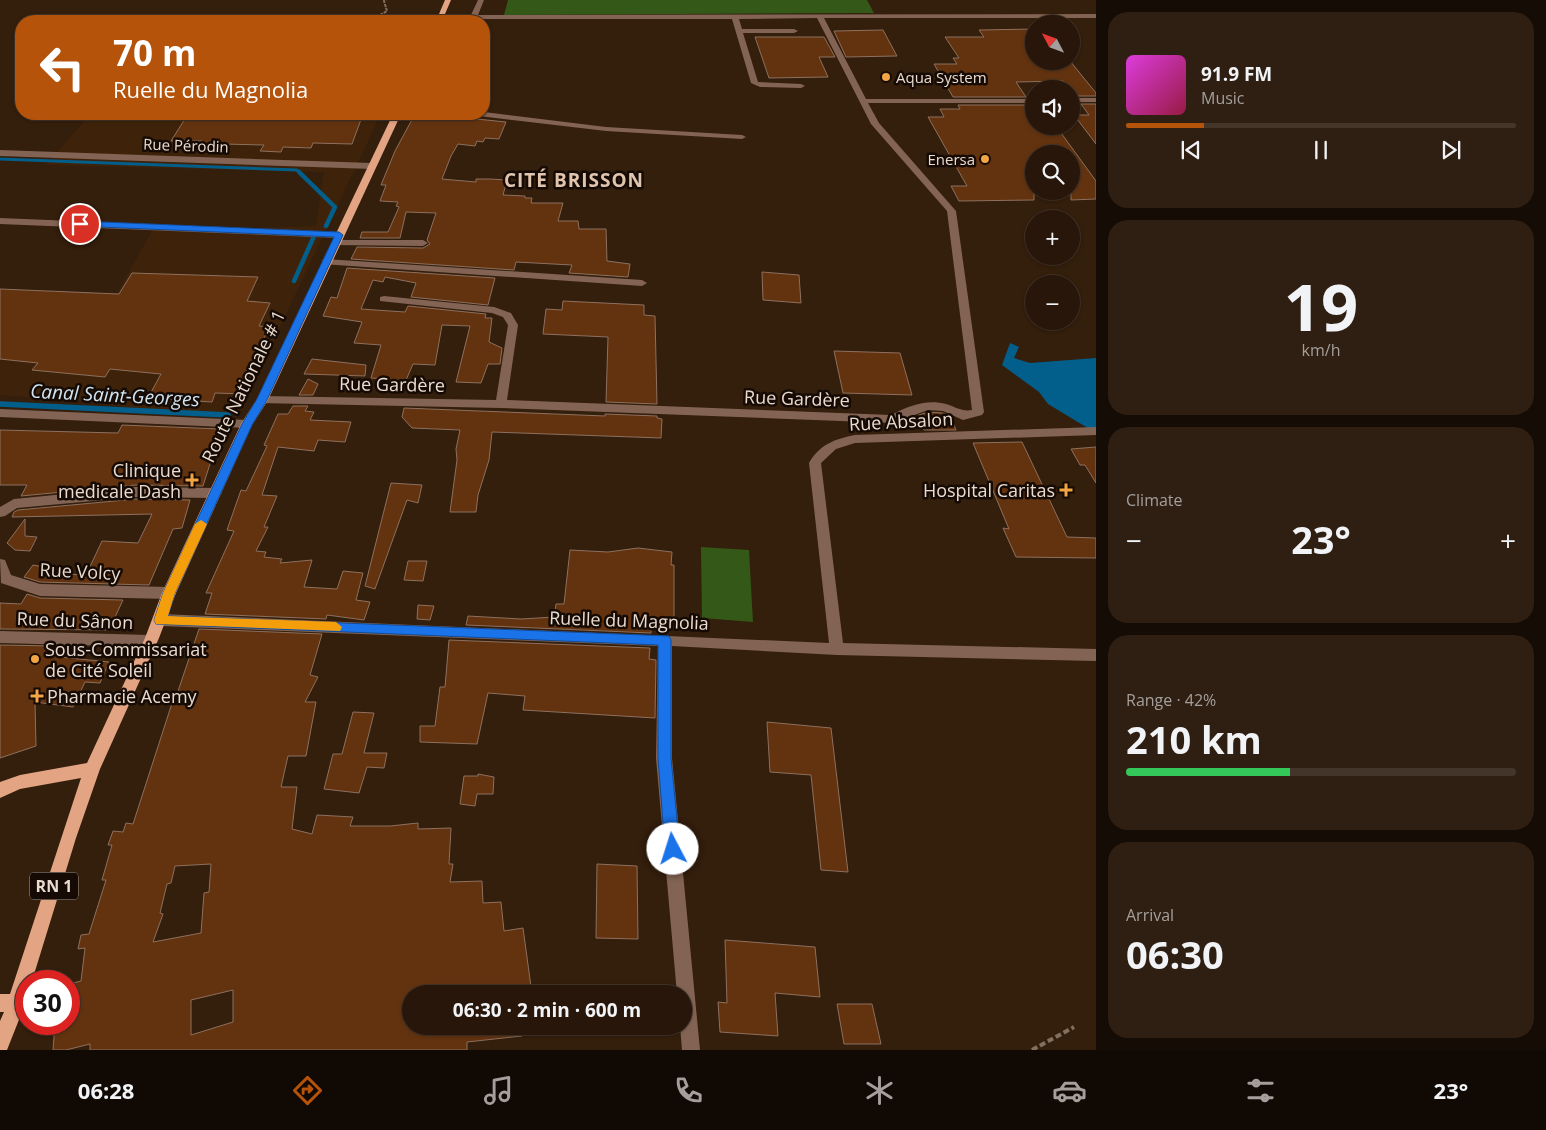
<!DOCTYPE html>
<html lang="en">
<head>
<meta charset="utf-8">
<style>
  body { margin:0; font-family:"Open Sans",sans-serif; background:#2f1f12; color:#f1f3f6; height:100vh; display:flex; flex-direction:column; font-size:19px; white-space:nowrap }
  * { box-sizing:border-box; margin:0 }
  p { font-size:16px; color:#a49f9c }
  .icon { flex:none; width:28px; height:28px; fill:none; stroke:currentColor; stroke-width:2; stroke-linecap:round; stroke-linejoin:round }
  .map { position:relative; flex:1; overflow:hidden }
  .panel { display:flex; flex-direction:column; gap:12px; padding:12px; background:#150c05; width:450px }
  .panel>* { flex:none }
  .hud { position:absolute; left:15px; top:15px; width:475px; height:105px; border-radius:20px; box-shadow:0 1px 4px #0004,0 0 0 1px #43352a; background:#b45309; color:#fff; overflow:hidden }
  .needle { width:32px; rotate:311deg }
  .controls { position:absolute; left:1025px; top:15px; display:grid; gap:10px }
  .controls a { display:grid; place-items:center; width:55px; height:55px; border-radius:50%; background:#271609; box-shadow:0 1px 4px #0004,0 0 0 1px #43352a; font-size:25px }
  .speed { position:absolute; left:15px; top:970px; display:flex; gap:10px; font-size:25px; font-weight:700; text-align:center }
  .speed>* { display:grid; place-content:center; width:65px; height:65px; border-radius:50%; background:#271609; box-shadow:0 1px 4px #0004,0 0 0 1px #43352a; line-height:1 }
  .speed .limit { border:8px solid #d22; background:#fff; color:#111 }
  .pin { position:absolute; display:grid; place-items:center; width:42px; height:42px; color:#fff; margin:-21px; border:2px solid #fff; border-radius:50%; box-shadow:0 1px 5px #0007 }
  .me { position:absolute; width:55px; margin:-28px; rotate:355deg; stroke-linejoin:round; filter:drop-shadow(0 0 4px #0008) }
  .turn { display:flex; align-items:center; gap:18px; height:105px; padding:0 15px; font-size:22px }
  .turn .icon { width:65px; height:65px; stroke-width:2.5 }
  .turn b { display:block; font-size:35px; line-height:42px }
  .big { font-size:38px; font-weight:700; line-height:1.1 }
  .panel .tile { flex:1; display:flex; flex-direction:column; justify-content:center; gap:8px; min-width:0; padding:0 18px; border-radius:20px; background:#2f1f12 }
  .panel .dial { align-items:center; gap:0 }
  .dial b { font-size:65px; line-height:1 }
  .song { display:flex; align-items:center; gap:15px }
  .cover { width:60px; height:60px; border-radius:8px; background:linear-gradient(135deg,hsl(300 70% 55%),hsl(340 70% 35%)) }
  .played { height:5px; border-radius:2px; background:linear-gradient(90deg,#b45309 20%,#43352a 20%) }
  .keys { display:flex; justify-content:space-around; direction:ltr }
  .heat { display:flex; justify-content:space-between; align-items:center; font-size:28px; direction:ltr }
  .charge { height:8px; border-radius:4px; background:linear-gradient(90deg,#34c759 42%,#43352a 0) }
  .trip { position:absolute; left:402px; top:985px; width:290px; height:50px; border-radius:25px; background:#271609; box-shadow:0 1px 4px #0004,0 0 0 1px #43352a; font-weight:700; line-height:50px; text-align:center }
  .menu { display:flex; height:80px; justify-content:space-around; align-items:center; background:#100904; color:#a49f9c }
  .menu .icon { width:35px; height:35px }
  .menu .current { color:#b45309 }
  .menu b { font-size:22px; color:#f1f3f6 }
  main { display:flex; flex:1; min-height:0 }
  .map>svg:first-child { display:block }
</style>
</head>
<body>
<main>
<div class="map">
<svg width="1096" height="1050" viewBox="0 0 1096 1050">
  <rect width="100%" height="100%" fill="#341e0c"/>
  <!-- built -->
  <path fill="#3e230a" d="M90 114H381L238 415 158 411 80 401 0 395V306L105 314 152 231 316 226 324 172 46 165Z"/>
  <!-- green -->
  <path fill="#335818" d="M508 0H867L874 13 504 15Z
    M701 547 749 550 753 622 702 618Z"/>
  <!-- water -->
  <path fill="#025f8c" d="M1010 343 1019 347 1014 358 1030 363 1096 358V429L1091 430 1048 404 1039 392 1002 365Z"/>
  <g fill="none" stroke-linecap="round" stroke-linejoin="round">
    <!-- stream-far2 -->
    <path stroke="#025f8c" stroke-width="3" d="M0 159 297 170 301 174"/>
    <!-- stream-far1 -->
    <path stroke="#025f8c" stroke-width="4.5" d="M299 172 335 207 326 226
      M294 281 315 234"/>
    <!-- stream -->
    <path stroke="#025f8c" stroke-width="5.5" d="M0 404 228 415"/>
  </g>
  <!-- building -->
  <path fill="#633310" stroke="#8d705e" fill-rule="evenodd" d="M1034 29V61H1070L1096 93V96H1075L1071 89 1063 81 1016 82 1026 97H953L934 64H957L953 58H959L945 37H984L979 30Z
    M883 30 897 56 846 57 834 31Z
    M755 37H824L835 57H819L828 77 769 78Z
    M1081 104H1096V144L1074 115H1089Z
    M958 105H1032L1034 126H1056L1096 181V199L1071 200V154H1034V200L959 201 951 186H967L928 117H944L940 109H960Z
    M188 114H363L352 144 313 143 311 148 283 147 281 152 260 151 264 145 223 144 219 150H199L197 148 202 141H171Z
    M415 114H469L467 118 506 122 499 139 485 138 483 142 477 141 475 146 458 144 451 156 442 179 476 182V179H490L507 180 503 195 525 196V198H532L531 203H563L558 221H578L579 229H606L607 261 630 264 628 277 569 273 572 265 516 262 514 270 351 259 357 247 423 248 430 244 427 240 436 213 406 212 400 238H360L362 232H388L399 207 396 206 398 202 380 201 386 185H381L395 151Z
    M347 268 495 278 488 305 411 297 416 283 385 277 383 282 373 280 361 309 405 312 408 306 486 314 485 318H492L489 342 502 348 500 364H488L481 383 456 382 470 326 442 325 435 365 413 364 403 387 387 385 390 379 371 378 381 345 354 343 362 322 323 316 331 297 337 298Z
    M762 272 799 275 801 303 763 300Z
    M132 273 258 277 247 301 270 303 259 326 270 327 244 375 253 376 245 394 215 393 212 402 148 398 161 374 110 369 105 377 32 370 38 363 0 359V289L119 294Z
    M563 301 644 305V315L655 316 657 404 606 402 608 337 543 334 546 309 562 310Z
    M834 351 900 353 912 395 843 393Z
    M312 359 366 365 365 376 304 374Z
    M308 379 318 384 313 395H299Z
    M293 406H308L305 411 314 412 310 420 351 422 345 442 318 440 314 451 278 447 262 495 277 496 264 527H268L256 551 266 552 264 557 282 559 280 563 312 560 304 587 337 589 343 571 363 573 356 600 370 602 364 620 327 615 326 619 205 614 212 593H206L234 531 227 530 241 490 246 491 267 446 264 445 278 414H288Z
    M404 408 605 416V414L657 416V418L662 419 661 438 492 432 489 460 478 495 476 512H450L457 460 456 449 460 430 412 428 402 417Z
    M928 412 943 413 951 417 956 430H924L919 415Z
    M122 425 221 429 203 486 136 485 21 496 27 485H0V430L118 433Z
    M1022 442 1067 537 1096 538V558L1016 557 1003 528 1009 529 973 443Z
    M1096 447V483L1085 465H1080L1071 449Z
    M391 483 422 485 418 503 407 500 375 589 365 586Z
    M136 499 190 500 182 528 173 529 149 585 40 582 24 577 33 565 50 568 46 573 86 575 102 541 138 543 152 514 12 517 14 512 18 510Z
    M25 519V536L37 537 30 551 15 550 7 543Z
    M638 548 672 552 671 565H674V628L651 625V633L466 625 468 616 521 619 554 617 556 604H564L570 550 608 552Z
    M408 561H427L423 581 404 580Z
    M27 594 40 598 123 600 109 630 0 629V603L21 604Z
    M418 605 434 606 430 620 417 619Z
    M199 629 322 634 310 675 318 677 305 702H316L306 756H288L281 787H297L292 829 312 834 317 815 353 817 350 826H390L418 823V829L451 828 449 864H453L450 882 482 881 483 903 501 902 504 931 523 928 532 994H411V1026H522V1036L467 1042V1050H90V1044L66 1050H53L55 1024H69V984L81 981 85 948 78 949 81 935 89 934 106 880H102L112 845H108L113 831 123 832 126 823 133 824 174 697H176ZM211 864 209 892 204 893 201 933 153 942 163 914 160 913 167 884 171 883 175 866ZM233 990V1022L191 1035V1000Z
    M449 640 650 648 649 659 656 660 655 718 523 710 525 696 488 693 477 744 420 742V726H435L440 687H445Z
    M0 645 54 646 50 656 109 662 100 683 85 682 73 707 35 702 36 746 0 758Z
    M353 712 374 713 364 753H387L384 768 367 767 359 793 324 789 333 754H342Z
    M767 722 831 728 848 872 821 870 811 775 770 772Z
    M478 774 494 777 493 794H477L475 806 460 804 464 776H478Z
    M597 864 637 866 638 939 596 938Z
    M725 940 815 947 820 997 775 993 778 1036 720 1032 718 1002 727 1003Z
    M837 1004H872L881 1044H844Z"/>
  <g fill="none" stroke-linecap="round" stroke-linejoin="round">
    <!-- path-far1 -->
    <path stroke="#837061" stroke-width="2" stroke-dasharray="3 1" stroke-linecap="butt" d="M377 17 387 11 384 1 386 0"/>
    <!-- path -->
    <path stroke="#837061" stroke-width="4" stroke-dasharray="6 3" stroke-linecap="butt" d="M1032 1050 1074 1027"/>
    <!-- minor -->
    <path fill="#836454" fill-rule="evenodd" d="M478 0H484L478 15 1096 14V18H824L866 99H1034V103H868L879 123 956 211 984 412 982 415 963 420 943 411 928 410 893 423 501 408 258 403 256 400 262 396 496 400 508 325 503 317 492 313 380 301V297L384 296 494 307 511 313 518 325 507 400 891 415C909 406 926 399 946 404 956 407 962 412 972 410L947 211 871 124 817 18 739 19 742 29H794L798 31 794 33H743L758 82 801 84 805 86 801 88 760 87 751 83 732 19H441L438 17 441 15H471Z
      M1071 98H1096V102H1071Z
      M484 112 606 127 742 135 746 137 742 139 606 131 479 116 475 114Z
      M0 150 372 163 376 166 372 169 0 156Z
      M0 218 339 232 344 235 339 238 0 224Z
      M335 240H423L428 243 423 246 332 245V241Z
      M325 259 642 280 647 283 642 286 322 264V260Z
      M0 409 247 420 253 424 247 428 0 417Z
      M1096 427V435L855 443 836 449 821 463 843 643 1096 649V661L837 655 672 646V758L700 1050H682L680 1026H684V994H677L656 758 658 646 161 626 156 624 154 620 156 616 161 614 829 643 809 463C820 444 835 439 855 435Z
      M136 487 216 488 222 493 216 498 136 497 17 508 5 516 0 517V507L14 499Z
      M0 559 5 560 11 575 40 584 169 587 174 589 176 593 174 597 169 599 40 596 1 583Z
      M0 631 150 635 155 637 157 641 155 645 150 647 0 643Z"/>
    <!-- major -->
    <path fill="#e3a483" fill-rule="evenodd" d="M445 0H451L442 21H436Z
      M393 114H401L268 400 252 425 176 593 159 638 100 769 76 838 32 981H26V1002L7 1050H0V1021L4 1012H0V994H10L81 778 20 789 0 798V782L20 775 87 763 145 638 162 593 241 424 257 399Z"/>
  </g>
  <!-- route -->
  <path fill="#1a73e8" stroke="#114b97" d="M80 221 339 232 343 235 267 400 252 425 175 593 168 616 669 636 671 640V758L680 849 678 855 673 857 668 855 665 849 658 758V645L156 624 154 620 163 593 242 424 257 399 334 237 77 226 76 224Z"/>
  <!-- slow -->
  <path fill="#f59e0b" d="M201 520 207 524 175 593 168 616 336 622 342 627 340 631 156 624 154 620 163 593 195 524Z"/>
  <!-- markers -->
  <g fill="#f2a542" stroke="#150b04" stroke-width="2">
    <circle cx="886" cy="77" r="5"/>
    <circle cx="985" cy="159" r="5"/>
    <path d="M189.5 472.5h5v5h5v5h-5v5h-5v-5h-5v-5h5z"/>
    <path d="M1063.5 482.5h5v5h5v5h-5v5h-5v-5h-5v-5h5z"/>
    <circle cx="35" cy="659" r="5"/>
    <path d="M34.5 688.5h5v5h5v5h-5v5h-5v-5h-5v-5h5z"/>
  </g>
  <g text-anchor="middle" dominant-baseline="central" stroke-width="5" stroke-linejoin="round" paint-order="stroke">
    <!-- far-poi labels -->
    <g font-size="15" fill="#eadbd0" stroke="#150b04" text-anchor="start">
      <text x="896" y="77">Aqua System</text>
      <text x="975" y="159" text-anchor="end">Enersa</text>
    </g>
    <!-- far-street labels -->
    <g font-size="15" fill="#eadbd0" stroke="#150b04">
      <text transform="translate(186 145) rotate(2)">Rue Pérodin</text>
    </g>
    <!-- shield labels -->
    <rect fill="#150b04" stroke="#aa9d93" stroke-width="1" x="30" y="872.5" width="48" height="27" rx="4"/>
    <g font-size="16" font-weight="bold" fill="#eadbd0">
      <text x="54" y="886">RN 1</text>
    </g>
    <!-- street labels -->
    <g font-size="18" fill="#eadbd0" stroke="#150b04">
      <text transform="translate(392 384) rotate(1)">Rue Gardère</text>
      <text transform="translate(243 386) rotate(-64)">Route Nationale # 1</text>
      <text transform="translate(797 398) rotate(2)">Rue Gardère</text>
      <text transform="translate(901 421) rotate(-3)">Rue Absalon</text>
      <text transform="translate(80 571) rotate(3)">Rue Volcy</text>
      <text transform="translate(75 620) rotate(2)">Rue du Sânon</text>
      <text transform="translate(629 620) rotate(2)">Ruelle du Magnolia</text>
    </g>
    <!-- poi labels -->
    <g font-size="18" fill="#eadbd0" stroke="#150b04" text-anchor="end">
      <text x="181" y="470">Clinique<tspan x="181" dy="21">medicale Dash</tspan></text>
      <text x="1055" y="490">Hospital Caritas</text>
      <text x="45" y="649" text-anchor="start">Sous-Commissariat<tspan x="45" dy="21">de Cité Soleil</tspan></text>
      <text x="47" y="696" text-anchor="start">Pharmacie Acemy</text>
    </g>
    <!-- far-district labels -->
    <g font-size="19" font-weight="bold" letter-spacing="1" fill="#e1c4ad" stroke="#150b04">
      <text x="574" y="180">CITÉ BRISSON</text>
    </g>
    <!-- water labels -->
    <g font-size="19" font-style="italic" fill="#d1e4f1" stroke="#150b04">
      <text transform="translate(115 395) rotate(3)">Canal Saint-Georges</text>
    </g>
  </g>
</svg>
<div class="controls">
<a><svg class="needle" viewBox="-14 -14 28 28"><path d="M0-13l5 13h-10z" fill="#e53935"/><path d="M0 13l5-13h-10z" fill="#a49f9c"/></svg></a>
<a><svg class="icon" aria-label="sound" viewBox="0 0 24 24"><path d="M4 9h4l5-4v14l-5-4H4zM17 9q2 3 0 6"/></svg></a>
<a><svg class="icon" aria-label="search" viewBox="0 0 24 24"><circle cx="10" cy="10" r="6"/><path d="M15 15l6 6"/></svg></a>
<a>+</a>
<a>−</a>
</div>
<div class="speed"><div class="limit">30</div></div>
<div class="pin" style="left:80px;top:224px;background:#d93025"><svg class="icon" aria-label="arrive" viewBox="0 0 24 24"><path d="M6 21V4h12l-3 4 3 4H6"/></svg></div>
<svg class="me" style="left:673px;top:849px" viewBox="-20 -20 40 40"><circle r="19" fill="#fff"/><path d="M0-13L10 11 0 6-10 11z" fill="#1a73e8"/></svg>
<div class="trip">06:30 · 2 min · 600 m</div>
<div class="hud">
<div class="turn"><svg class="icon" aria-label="left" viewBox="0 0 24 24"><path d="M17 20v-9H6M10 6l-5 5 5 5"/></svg><div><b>70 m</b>Ruelle du Magnolia</div></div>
</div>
</div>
<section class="panel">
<div class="tile">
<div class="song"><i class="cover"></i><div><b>91.9 FM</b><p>Music</p></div></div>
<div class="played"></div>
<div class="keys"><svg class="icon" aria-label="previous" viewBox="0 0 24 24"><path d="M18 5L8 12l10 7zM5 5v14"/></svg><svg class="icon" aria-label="pause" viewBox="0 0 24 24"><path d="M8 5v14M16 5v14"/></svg><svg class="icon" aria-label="next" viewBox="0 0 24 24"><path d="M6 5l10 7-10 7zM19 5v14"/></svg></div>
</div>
<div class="tile dial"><b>19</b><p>km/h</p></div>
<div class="tile"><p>Climate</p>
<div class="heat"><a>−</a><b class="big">23°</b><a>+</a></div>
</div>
<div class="tile"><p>Range · 42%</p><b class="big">210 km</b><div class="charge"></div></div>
<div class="tile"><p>Arrival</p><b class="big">06:30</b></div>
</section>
</main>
<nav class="menu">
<b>06:28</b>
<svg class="icon current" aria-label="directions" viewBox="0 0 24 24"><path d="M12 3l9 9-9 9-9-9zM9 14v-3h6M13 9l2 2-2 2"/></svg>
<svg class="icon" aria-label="music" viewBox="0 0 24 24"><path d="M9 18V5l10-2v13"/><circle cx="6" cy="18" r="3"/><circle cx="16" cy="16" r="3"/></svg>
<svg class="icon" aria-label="phone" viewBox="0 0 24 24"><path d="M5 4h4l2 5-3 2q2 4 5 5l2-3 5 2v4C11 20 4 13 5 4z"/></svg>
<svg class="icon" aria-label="climate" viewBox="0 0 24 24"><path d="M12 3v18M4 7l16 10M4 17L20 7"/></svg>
<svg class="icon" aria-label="car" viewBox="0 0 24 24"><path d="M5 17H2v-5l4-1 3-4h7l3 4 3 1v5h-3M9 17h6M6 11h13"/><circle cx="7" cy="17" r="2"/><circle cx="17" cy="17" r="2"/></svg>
<svg class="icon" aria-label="filters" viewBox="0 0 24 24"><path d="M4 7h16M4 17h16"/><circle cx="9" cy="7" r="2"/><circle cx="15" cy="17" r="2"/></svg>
<b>23°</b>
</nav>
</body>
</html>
